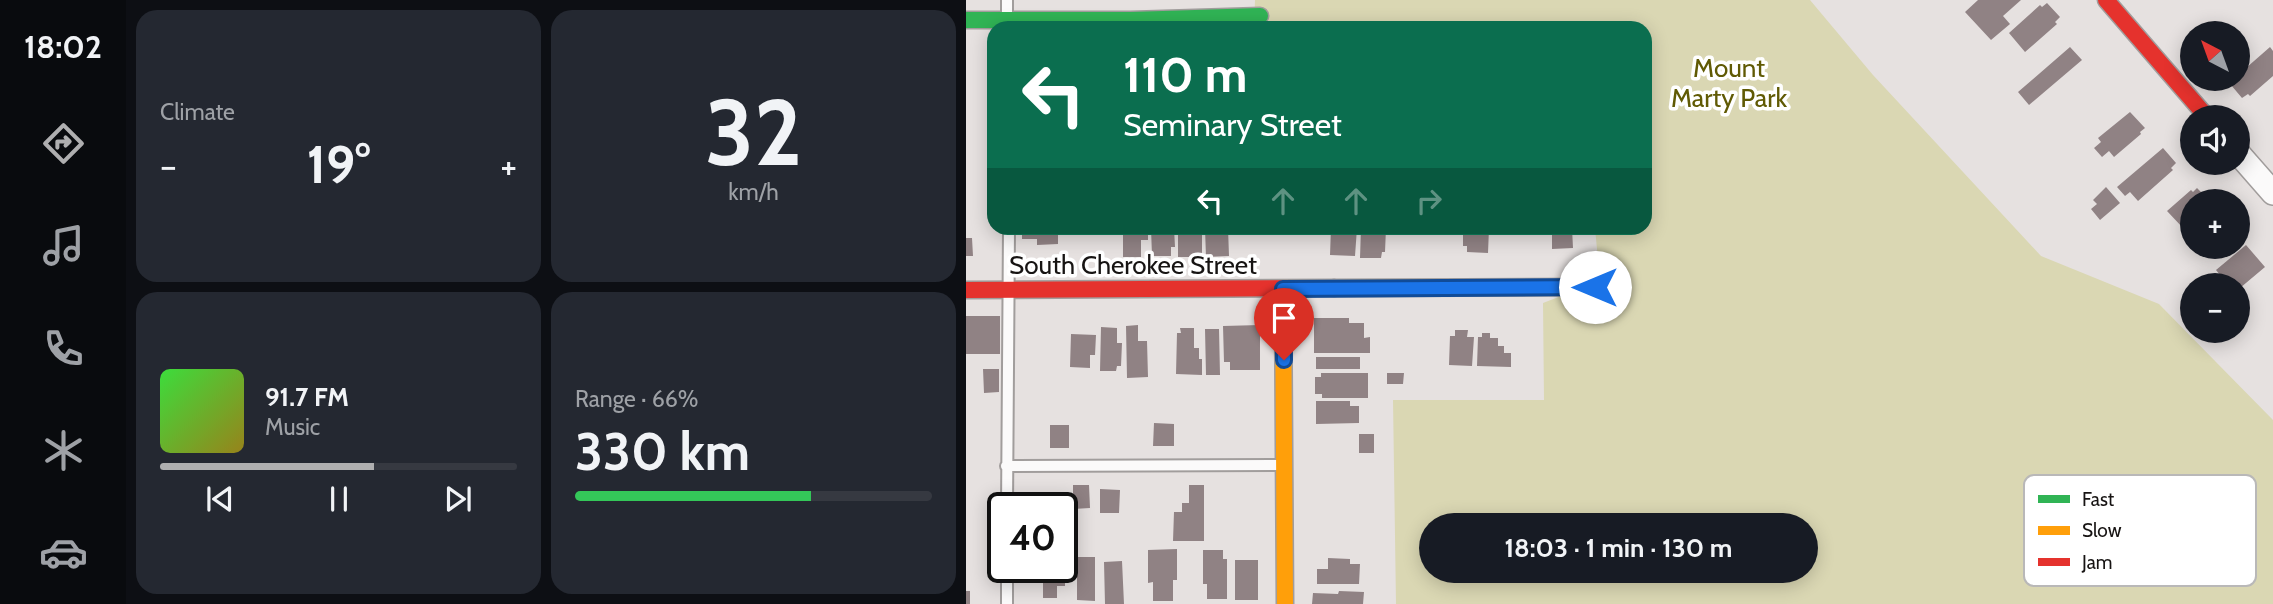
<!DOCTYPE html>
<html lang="en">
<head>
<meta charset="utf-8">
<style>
  body { margin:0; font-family:Cabin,sans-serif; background:#242831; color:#f1f3f6; height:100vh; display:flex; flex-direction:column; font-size:26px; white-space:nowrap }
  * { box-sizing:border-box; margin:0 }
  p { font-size:23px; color:#9ea1a6 }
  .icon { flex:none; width:38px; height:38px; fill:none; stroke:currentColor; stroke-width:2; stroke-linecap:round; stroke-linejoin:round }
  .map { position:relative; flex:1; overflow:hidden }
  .panel { display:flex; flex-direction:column; gap:10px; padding:10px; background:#0d0f14; width:840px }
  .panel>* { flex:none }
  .guide { position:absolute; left:21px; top:21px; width:665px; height:214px; border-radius:21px; box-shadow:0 4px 18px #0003; background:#0b6e4f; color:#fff; overflow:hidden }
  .needle { width:46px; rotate:319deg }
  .tools { position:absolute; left:1214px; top:21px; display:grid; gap:14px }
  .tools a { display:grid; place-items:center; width:70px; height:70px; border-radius:50%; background:#171b24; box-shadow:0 4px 18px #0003; font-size:35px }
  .speed { position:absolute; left:21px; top:492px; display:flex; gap:14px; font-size:35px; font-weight:700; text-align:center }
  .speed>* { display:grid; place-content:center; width:91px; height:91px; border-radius:50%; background:#171b24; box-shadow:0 4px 18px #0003; line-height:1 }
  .speed .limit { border:4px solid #111; border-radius:10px; background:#fff; color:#111 }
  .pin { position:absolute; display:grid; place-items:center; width:60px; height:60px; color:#fff; margin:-72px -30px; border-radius:50% 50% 50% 0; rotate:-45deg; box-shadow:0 0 7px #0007 }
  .pin .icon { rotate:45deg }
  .me { position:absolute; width:77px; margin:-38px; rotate:270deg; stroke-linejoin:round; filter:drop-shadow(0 0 5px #0008) }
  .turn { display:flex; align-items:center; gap:24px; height:147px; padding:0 21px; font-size:32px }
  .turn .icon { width:91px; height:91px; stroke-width:2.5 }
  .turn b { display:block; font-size:49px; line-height:60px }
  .lanes { display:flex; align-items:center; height:66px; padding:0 21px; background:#0003; justify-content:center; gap:35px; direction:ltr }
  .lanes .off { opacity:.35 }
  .big { font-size:52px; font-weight:800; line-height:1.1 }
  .panel .tile { flex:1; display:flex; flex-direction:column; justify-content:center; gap:10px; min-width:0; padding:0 24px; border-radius:21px; background:#242831 }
  .panel .dial { align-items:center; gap:0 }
  .dial b { font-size:91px; line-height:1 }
  .song { display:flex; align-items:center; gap:21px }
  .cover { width:84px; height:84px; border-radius:10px; background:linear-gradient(135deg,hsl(120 70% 55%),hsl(50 70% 35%)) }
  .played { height:7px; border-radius:4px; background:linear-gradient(90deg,#afafb0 60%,#363941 60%) }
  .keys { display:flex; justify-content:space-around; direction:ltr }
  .heat { display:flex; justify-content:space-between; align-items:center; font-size:38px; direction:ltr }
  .charge { height:10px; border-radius:5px; background:linear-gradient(90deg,#34c759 66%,#363941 0) }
  .panel .tiles { flex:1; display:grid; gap:10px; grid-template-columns:repeat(2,1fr) }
  .trip { position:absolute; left:453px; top:513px; width:399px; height:70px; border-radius:35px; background:#171b24; box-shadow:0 4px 18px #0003; font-weight:800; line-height:70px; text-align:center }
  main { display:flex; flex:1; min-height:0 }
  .menu { display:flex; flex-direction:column; width:126px; justify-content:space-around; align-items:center; background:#090b0e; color:#9ea1a6 }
  .menu .icon { width:49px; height:49px }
  .menu .on { color:#afafb0 }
  .menu b { font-size:32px; color:#f1f3f6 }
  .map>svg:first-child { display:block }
</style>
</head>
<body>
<main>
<nav class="menu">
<b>18:02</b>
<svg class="icon on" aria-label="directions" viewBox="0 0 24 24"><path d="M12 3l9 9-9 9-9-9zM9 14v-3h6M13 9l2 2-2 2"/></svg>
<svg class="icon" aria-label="music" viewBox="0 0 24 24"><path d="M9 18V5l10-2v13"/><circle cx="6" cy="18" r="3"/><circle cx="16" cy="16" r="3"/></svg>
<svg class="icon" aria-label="phone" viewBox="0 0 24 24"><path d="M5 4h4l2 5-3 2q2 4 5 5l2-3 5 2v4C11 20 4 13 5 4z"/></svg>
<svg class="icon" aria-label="climate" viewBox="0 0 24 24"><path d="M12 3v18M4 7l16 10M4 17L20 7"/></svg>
<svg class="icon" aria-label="car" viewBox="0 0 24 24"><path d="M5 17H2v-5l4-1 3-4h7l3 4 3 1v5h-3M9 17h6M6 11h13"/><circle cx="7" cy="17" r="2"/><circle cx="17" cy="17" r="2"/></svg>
</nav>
<section class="panel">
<div class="tiles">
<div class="tile"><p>Climate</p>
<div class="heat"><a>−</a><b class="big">19°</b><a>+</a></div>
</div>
<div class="tile dial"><b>32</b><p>km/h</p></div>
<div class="tile">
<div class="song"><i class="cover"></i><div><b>91.7 FM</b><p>Music</p></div></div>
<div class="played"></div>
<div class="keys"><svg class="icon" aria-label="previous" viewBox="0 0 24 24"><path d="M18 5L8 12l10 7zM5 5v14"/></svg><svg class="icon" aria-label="pause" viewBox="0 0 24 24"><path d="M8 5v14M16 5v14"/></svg><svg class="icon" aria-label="next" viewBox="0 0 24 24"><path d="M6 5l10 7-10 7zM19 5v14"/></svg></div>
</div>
<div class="tile"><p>Range · 66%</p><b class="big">330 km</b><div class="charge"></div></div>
</div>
</section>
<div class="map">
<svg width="1307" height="604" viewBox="0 0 1307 604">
  <rect width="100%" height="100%" fill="#e6e1e0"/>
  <!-- green -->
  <path fill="#dad7b3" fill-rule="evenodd" d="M289 0H844L907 75 1075 256 1193 304 1307 420V604H430L427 400H578L577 303 634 281 629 228H679V28H288ZM466 525H840V570H466Z"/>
  <!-- building -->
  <path fill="#908284" d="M1012 0H1055L1037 16 1044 24 1025 40 999 12Z
    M1081 3 1094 17 1089 22 1091 24 1059 52 1043 33 1074 5 1076 7Z
    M1104 47 1116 60 1063 105 1052 92Z
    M1304 47 1307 51V76L1284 96 1282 94 1276 98 1265 85 1270 79H1272V75Z
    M1164 112 1179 128 1174 132 1175 134 1148 157 1143 151 1136 157 1128 148 1135 142 1132 138Z
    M1197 148 1210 163 1205 168 1207 170 1172 201 1164 192 1159 196 1151 187Z
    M1140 187 1154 203 1134 220 1125 209 1131 204 1127 200Z
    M1231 188 1244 201H1227V219L1217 228 1201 211 1225 190 1227 192Z
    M56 228H92V244L71 245V239H56Z
    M157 228H182V240H175V257H157Z
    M185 228H208L209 247H205V256H186Z
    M212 228H236V257H212Z
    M239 228H262L263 256 240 257Z
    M365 228H391L389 256 364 255Z
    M395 228H420L419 252H416L415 258H394Z
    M497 228H523L522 253 501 252V246H497Z
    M586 228H606L607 248 586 249Z
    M0 238H6L7 256H0Z
    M1280 245 1299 267 1274 288 1272 285H1262L1250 270Z
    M1245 247H1267L1254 258Z
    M0 316H34V354H0Z
    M348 318H383V323H398V338L404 337V353H348Z
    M172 325V341H181L182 377 161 378 160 326Z
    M294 325V370H264V362H258L257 326Z
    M135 327 151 328V343H156L155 366H151L150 371H134Z
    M214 328H228V348H233V359H236V375L210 374 211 333H215Z
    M239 329H253L254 375H240Z
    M489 330H502L501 337H508L506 366 483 365 484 336H489Z
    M516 333H524V338H532V346H538V353H545V367L511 366 512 337H516Z
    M105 334 130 335 129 355H124V368L104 367Z
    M350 357H394V369H350Z
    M17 369H33V392L18 393Z
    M355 373H402V398H356V394H349V377H355Z
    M421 373H438L437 384H421Z
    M350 401H384V406H393V423L350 424Z
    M188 423 208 424V446H187Z
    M84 425H103V448H84Z
    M393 434H408V453H393Z
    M107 485H123L124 508 107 509Z
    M223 485H238V541H207L208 512H216V503H223Z
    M134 489 154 490 153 513H134Z
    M211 549V580H207V601H187V582L182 583V550Z
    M237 550H257V559H261V599H241V584H237Z
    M111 557H129V601L111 600Z
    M362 558 384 559V564H394L393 584H351V569H362Z
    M269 560H292V600H269Z
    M156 561 158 604H139L138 562Z
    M77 571H99V586H91V598H77Z
    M0 591H4V604H0Z
    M373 591 398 592 397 604H346L347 593 372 594Z"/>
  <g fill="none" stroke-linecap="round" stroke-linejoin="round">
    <!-- lane casing -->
    <g stroke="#a19d9c" stroke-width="14">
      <path id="lane" d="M41 0V18
        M40 466 314 465
        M41 508 43 228
        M41 567V604"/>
    </g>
    <!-- street casing -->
    <g stroke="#a19d9c" stroke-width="26">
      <path id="street" d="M1272 153 1307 193"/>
    </g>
    <!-- fast casing -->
    <g stroke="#a19d9c" stroke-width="19">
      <path id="fast" d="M0 20H165L294 16"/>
    </g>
    <!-- slow casing -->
    <g stroke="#a19d9c" stroke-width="19">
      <path id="slow" d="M368 288 629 287
        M317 289 319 604"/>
    </g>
    <!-- jam casing -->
    <g stroke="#a19d9c" stroke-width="19">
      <path id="jam" d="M1140 0 1241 117
        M0 290 368 288"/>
    </g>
    <!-- lane -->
    <use href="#lane" stroke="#fbfafa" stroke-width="10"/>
    <!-- street -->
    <use href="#street" stroke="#fbfafa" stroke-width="23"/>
    <!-- fast -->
    <use href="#fast" stroke="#30b455" stroke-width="16"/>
    <!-- slow -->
    <use href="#slow" stroke="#ff9f0a" stroke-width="16"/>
    <!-- jam -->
    <use href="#jam" stroke="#e5322d" stroke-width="16"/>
  </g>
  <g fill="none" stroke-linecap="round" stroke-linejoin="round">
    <!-- route casing -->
    <g stroke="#114b97" stroke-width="18">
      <path id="route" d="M318 360 317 289 629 287"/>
    </g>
    <!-- route -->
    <use href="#route" stroke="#1a73e8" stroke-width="12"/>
  </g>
  <g text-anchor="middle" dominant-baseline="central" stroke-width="7" stroke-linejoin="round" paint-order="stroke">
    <!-- park labels -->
    <g font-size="26" fill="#605a04" stroke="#fff">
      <text x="763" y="68">Mount<tspan x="763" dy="30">Marty Park</tspan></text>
    </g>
    <!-- street labels -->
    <g font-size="26" fill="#171413" stroke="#fff">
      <text x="167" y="265">South Cherokee Street</text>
    </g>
  </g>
  <!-- legend -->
  <rect x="1058" y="475" width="232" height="111" rx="10" fill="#fff" stroke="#b9b8b8" stroke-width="2"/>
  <rect x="1072" y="495" width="32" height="8" fill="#30b455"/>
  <rect x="1072" y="526" width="32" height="9" fill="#ff9f0a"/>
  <rect x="1072" y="558" width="32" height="8" fill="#e5322d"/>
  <g font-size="19" fill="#171413">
    <text x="1116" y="506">Fast</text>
    <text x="1116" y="537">Slow</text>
    <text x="1116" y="569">Jam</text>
  </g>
</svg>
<div class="tools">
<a><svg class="needle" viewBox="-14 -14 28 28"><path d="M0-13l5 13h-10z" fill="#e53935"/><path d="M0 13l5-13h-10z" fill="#9ea1a6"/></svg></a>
<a><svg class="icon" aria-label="sound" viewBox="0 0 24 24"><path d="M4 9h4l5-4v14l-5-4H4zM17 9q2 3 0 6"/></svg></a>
<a>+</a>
<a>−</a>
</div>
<div class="speed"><div class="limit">40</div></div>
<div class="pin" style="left:318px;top:360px;background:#d93025"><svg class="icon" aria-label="arrive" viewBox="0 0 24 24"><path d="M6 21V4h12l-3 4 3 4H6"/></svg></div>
<svg class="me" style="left:629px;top:287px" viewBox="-20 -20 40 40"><circle r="19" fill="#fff"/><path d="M0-13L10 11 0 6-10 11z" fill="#1a73e8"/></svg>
<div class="trip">18:03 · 1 min · 130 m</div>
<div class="guide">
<div class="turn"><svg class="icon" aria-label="left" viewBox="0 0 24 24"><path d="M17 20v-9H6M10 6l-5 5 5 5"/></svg><div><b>110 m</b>Seminary Street</div></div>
<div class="lanes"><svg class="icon" aria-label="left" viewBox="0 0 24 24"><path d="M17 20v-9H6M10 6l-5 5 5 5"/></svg><svg class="icon off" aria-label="ahead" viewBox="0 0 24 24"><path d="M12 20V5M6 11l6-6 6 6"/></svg><svg class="icon off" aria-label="ahead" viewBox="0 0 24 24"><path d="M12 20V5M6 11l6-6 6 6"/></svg><svg class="icon off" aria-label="right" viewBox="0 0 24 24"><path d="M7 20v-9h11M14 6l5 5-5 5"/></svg></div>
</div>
</div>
</main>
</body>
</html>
